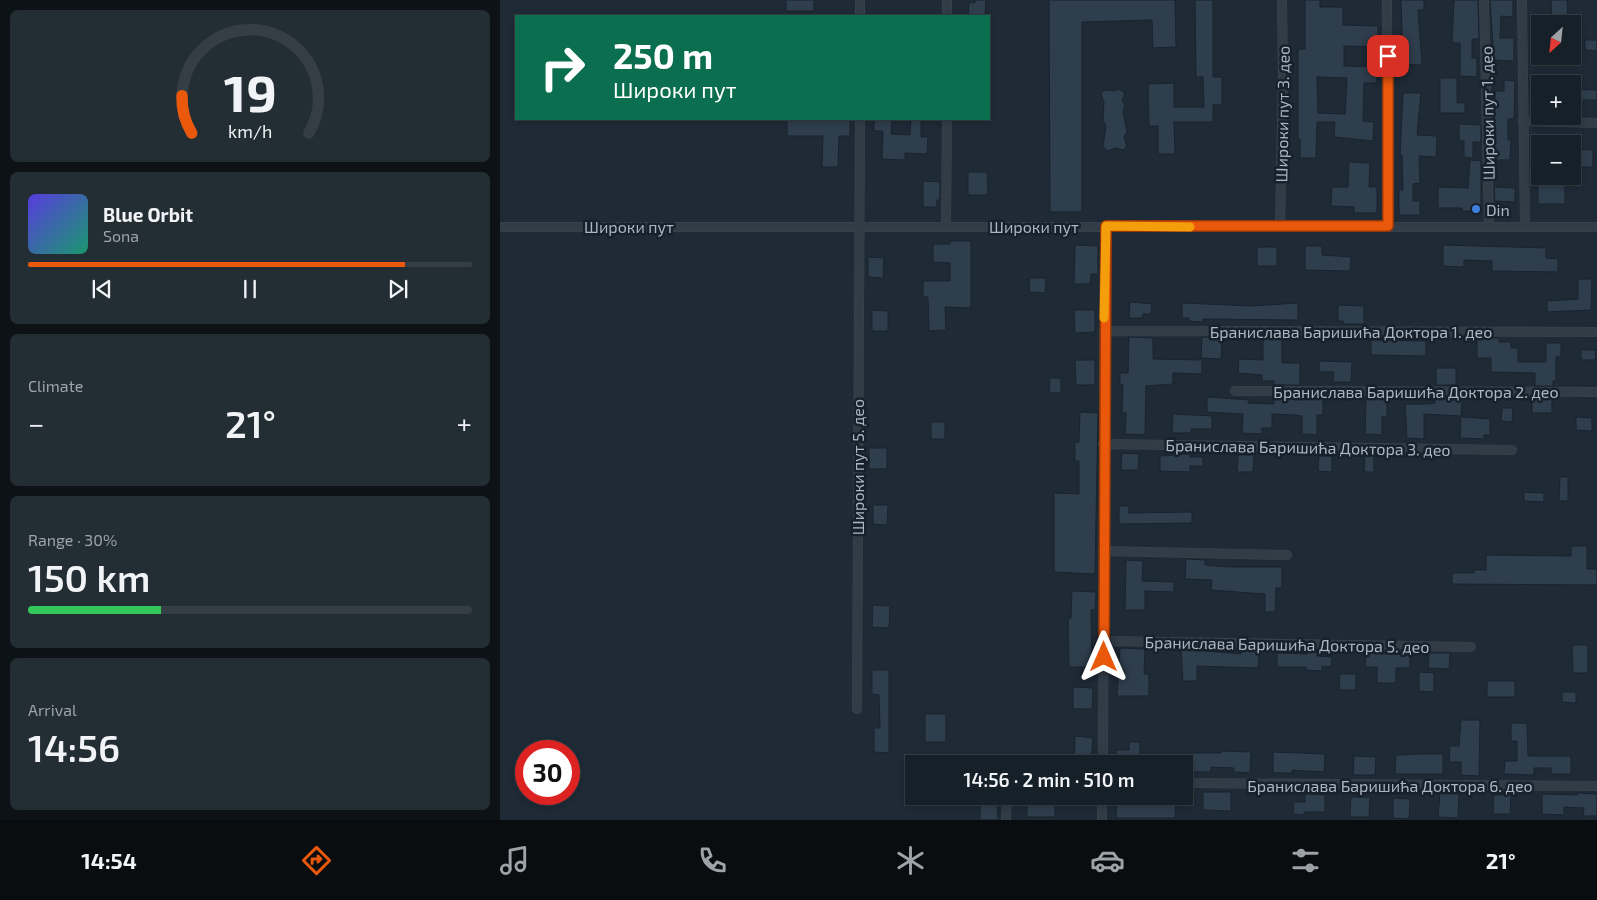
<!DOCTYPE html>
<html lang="en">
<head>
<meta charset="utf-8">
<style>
  body { margin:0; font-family:"Exo 2",sans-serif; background:#232d34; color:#f1f3f6; height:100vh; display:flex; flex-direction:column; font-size:19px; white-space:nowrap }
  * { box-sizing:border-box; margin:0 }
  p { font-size:16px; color:#9ea3a8 }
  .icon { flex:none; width:28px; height:28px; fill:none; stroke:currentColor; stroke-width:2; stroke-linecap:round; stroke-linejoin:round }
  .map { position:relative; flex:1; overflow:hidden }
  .panel { display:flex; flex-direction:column; gap:10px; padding:10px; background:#0c1216; width:500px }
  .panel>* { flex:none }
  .banner { position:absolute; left:15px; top:15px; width:475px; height:105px; border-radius:0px; box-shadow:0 2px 8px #0003,0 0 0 1px #353e45; background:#0b6e4f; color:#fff; overflow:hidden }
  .needle { width:32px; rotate:207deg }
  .fabs { position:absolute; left:1031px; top:15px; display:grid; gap:10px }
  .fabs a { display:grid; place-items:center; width:50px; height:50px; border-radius:0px; background:#162028; box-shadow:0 2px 8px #0003,0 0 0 1px #353e45; font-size:25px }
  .speed { position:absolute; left:15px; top:740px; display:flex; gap:10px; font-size:25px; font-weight:700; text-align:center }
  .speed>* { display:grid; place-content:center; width:65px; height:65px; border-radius:50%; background:#162028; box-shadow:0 2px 8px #0003,0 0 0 1px #353e45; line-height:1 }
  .speed .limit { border:8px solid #d22; background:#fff; color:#111 }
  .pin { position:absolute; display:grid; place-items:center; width:42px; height:42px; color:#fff; margin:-21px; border-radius:10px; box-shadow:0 2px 8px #0006 }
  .me { position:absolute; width:55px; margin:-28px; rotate:0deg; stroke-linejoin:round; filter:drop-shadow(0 0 4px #0008) }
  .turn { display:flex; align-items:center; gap:18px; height:105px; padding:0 15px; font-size:22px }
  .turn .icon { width:65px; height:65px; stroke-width:2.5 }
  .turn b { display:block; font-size:35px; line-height:42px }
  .big { font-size:38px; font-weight:600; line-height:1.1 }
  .panel .card { flex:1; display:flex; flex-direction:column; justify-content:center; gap:8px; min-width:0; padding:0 18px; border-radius:8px; background:#232d34 }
  .panel .dial { align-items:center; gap:0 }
  .dial svg { height:130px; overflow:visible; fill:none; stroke:#353e45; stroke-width:7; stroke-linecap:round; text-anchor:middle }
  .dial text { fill:#f1f3f6; stroke:none }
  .song { display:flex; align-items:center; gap:15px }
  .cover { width:60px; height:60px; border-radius:8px; background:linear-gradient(135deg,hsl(250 70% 55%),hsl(160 70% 35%)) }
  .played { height:5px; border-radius:2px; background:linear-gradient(90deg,#ea580c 85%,#353e45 85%) }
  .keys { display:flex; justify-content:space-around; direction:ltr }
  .heat { display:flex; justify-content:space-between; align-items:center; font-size:28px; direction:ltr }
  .charge { height:8px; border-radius:4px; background:linear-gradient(90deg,#34c759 30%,#353e45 0) }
  .trip { position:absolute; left:405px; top:755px; width:288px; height:50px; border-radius:0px; background:#162028; box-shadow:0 2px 8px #0003,0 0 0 1px #353e45; font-weight:600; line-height:50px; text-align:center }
  .menu { display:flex; height:80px; justify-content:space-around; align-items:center; background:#090d10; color:#9ea3a8 }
  .menu .icon { width:35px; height:35px }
  .menu .current { color:#ea580c }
  .menu b { font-size:22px; color:#f1f3f6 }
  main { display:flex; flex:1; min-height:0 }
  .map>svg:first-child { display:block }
</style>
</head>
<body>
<main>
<section class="panel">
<div class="card dial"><svg viewBox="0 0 100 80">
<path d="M14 69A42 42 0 1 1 86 69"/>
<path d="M14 69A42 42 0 0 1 8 46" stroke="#ea580c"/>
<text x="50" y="56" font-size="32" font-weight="700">19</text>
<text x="50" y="72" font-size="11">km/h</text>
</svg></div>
<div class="card">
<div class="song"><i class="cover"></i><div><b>Blue Orbit</b><p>Sona</p></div></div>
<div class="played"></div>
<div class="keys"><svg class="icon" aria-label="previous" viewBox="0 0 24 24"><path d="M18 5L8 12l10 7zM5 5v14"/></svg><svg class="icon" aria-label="pause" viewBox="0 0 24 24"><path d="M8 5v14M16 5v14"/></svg><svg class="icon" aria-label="next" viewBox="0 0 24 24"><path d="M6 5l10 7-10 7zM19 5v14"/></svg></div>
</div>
<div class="card"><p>Climate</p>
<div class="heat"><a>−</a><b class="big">21°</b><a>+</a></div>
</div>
<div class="card"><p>Range · 30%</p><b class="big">150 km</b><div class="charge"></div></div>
<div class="card"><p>Arrival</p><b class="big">14:56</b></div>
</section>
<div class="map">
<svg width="1097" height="820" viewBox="0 0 1097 820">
  <rect width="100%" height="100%" fill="#1e2a36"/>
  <!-- building -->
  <path fill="#2f3e4d" stroke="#19232d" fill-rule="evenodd" d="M286 0H314V11H286Z
    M475 0H486L485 16H468L469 2 475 3Z
    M549 0H675L676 47 653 48 652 20 582 22V212H550Z
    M695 0H713V77H722V105H713V122H674L675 154H658V126H649L648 84 674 83V107H704L703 77H696Z
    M805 0H820V7H843V25L878 26V47L844 46V66L877 67V83H864L863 121 874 122 873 141 834 137 835 122H817L816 158H800V139H798V49H805ZM817 77 847 78 845 114 818 113Z
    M901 0H924V10H918L922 65 903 64Z
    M954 0H978L979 39H972V58H977V77L960 76V43H952Z
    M990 0H1013V17L1001 16 1000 38H1014V61L994 60Z
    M1051 0H1067L1068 21H1052Z
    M1085 40H1097V51L1085 50Z
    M940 78H957V103H965V113H940Z
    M1004 80 1015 81 1014 119H1008V140H1011L1010 160H994L995 91H1004Z
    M619 89 625 93 622 100 625 106 623 112 627 132 624 137 627 146 623 150 616 148 607 151 603 146 606 126 603 120 604 102 601 94 604 90 614 91Z
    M1072 89 1097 90V100H1083V107H1072Z
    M903 93H921L917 135 937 136 936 157 919 156 920 183 913 184V201H920V215H899V190H903L902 155H900Z
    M287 119H350V136H339L338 167H322L323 136H287Z
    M374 119H392L391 134 410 135 411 119H421V137H428L427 154 405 153V160L382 159 383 131H374Z
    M959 124 981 125V142H973V158L964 157V141H959Z
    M1074 149 1093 150V167H1074Z
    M970 160 981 161V207H972V211H962V208H938V187L968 188Z
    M849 162 870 163 869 187H877V213H854V207L831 206 832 187H848Z
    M468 172H487L488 195H468Z
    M423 181 440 182V200H437V207H423Z
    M1038 183H1065V204H1038Z
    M994 187 1015 188V202L995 201Z
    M450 241H471V308L445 307 446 330 429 331 428 297H423V281H450V263L433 262V244H450Z
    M575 245 598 246V274H591L590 284H574Z
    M943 245 1046 248V258L1058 259V272L992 271V261L964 260V267L943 266Z
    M805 246H822V255L851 257 850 271 805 270Z
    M757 247H777V266H757Z
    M368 257 384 258 383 278 368 277Z
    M530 278H546L545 293 529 292Z
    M1078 279H1092L1091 310 1047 312V301L1078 299Z
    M630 302 652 304 651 314H643V318H629Z
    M682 303 751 306 798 303V320L703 319V322L689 321V318H682Z
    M838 305 864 306V324H843V321H838Z
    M372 310 388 311V331H372Z
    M574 310H595V332L575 333Z
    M629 337 653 338V359L702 360V374L673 373V384L646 386 645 435 625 434 626 413H622L623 385H620V373H628Z
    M702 337 722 338 721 359 701 358Z
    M763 338H782V363H800V385H774V381H762V375L738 373 739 359 763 360Z
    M977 338H999V342H1011V348H1018V362H1046V343H1061V357H1056V381H1053V386H1035V373L991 372V358H977Z
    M871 340 926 341V356L871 355Z
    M1081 350H1096L1095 360H1081Z
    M575 360H595V385H576Z
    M819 361 852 362 851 382H833L834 372H819Z
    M936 368H956V385H936Z
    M550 378H561V393H549Z
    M707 397 749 400 748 403 774 404V397L823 398V415H817V435L802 434V416L794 415 772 414V428H762V434L742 433 743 414 707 412Z
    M866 398H887V417L882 416V435L865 434Z
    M935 398H962L961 416 924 414V439L907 438 905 404H929L935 403Z
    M1032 398H1052V413H1032Z
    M1002 408H1013L1012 422 1001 421Z
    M580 412 598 413 595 574 554 572V493L579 494V461H575V442H579Z
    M673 414 712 416V429H691V433H672Z
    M961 417 990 419V435H984V439L960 438Z
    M1076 417 1092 418V431L1076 430Z
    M431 422H445V439H431Z
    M369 448H387V469H369Z
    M622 453 639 454 638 470H621Z
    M690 454V457H703V466H690V472L660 471V456Z
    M865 454H874V472H864Z
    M738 455H754L753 472H737Z
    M819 456H832V472L818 471Z
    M1060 477H1068V501H1059Z
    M1024 492 1044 493V502L1024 501Z
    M373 505H388L387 525 373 524Z
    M619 506H629V513L692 512V523L619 524Z
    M1071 546H1087V569H1097V585L952 584V573H974V570H986V555L1071 556Z
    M686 559 705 560V565L728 567H782V588H776L775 612H765V594L711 590 712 580 685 579Z
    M626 560 643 561 642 581 674 582V592L645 591V610H625Z
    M572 591 596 592 595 610H591L592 667H569L568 618H571Z
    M373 605 390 606 389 628 372 627Z
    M1072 645H1088V673H1073Z
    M620 648 645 649 644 674H649V696H617Z
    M681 649 741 654V650L759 651 758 668 697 666V681H683Z
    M807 651 817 652V656L832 657 831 667 822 666V671L806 670V667H777V653L807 654Z
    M866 653 910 655V668H896V683H877V667H865Z
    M929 653H950L949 669 928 668Z
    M372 670H389V753L374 752V728H380L379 695 372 694Z
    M919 672 934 673V692L919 691Z
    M840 674H856V690H839Z
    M987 681H1015V697H987Z
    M573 687 593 688 592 709H573Z
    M1062 692H1076V703L1062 702Z
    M425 714H446V742H425Z
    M961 720H980L979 776 961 775V762H949L950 746H959Z
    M1011 723H1027L1028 756H1071V774H1051V768H1034V775L1004 774 1005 761H1017V741H1011Z
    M575 736 593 738 591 764H574Z
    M629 742H640V755H663V764H615L616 750H629Z
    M721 751 751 752 750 773 734 772V768L711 767V772H692V753H721Z
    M773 752 825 754 824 772 792 770V773H773Z
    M921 754H943V774H895L896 755Z
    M854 756 876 757 875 775H853Z
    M703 792H731V811L703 810Z
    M940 793 959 794 958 818 938 817Z
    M1077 793 1097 794V816H1083L1084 808 1064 807V815L1042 814V794L1077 795Z
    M805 794 825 795V812H804V815L793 814 794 802H805Z
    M994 795H1011L1010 814H993Z
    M488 796H497L498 820H480V804L488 803Z
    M617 796 628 797V800L676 799 675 818H616Z
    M851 797H870L869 817H850Z
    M893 798 910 799 909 819 893 818Z
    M527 802 555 803V817H527Z"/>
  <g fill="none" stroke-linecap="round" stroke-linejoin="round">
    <!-- minor casing -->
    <g stroke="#3b4550" stroke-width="10">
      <path id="minor" d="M360 0V16
        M887 0 888 226
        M984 0 989 226
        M1022 0 1025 226
        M447 16V0
        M1023 121 1097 123
        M446 226 447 119
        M0 227H1097
        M780 227 783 75 782 0
        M604 331 1097 332
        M735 391 1097 392
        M603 444 1012 450
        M603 551 787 555
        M604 641 971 647
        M357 709 360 119
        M507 764V760
        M603 764 605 226
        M684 783 1097 786
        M602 796V820
        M506 820 507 796"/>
    </g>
    <!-- minor -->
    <use href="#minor" stroke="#313c47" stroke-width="9"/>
  </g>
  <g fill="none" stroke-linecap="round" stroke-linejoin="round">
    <!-- route casing -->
    <g stroke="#983908" stroke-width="12">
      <path id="route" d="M604 657 606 226H888V56"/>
    </g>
    <!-- route -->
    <use href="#route" stroke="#ea580c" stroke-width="9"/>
    <!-- slow -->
    <path stroke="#f59e0b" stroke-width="9" d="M604 318 606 226 690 227"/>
  </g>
  <!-- markers -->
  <circle fill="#3f7fe0" stroke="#17212b" stroke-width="2" cx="976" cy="209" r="5"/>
  <g text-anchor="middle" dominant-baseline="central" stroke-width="5" stroke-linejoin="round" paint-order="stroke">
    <!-- street labels -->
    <g font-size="16" fill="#abb6c4" stroke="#17212b">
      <text transform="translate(987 113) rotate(-91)">Широки пут 1. део</text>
      <text transform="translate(782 114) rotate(-89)">Широки пут 3. део</text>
      <text x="129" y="226">Широки пут</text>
      <text x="534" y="226">Широки пут</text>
      <text x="851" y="331">Бранислава Баришића Доктора 1. део</text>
      <text x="916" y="391">Бранислава Баришића Доктора 2. део</text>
      <text transform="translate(808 447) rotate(1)">Бранислава Баришића Доктора 3. део</text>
      <text transform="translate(357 467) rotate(-90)">Широки пут 5. део</text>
      <text transform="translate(787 644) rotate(1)">Бранислава Баришића Доктора 5. део</text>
      <text x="890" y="785">Бранислава Баришића Доктора 6. део</text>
    </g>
    <!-- poi labels -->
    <g font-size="16" fill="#abb6c4" stroke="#17212b" text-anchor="start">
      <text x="986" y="209">Din</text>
    </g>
  </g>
</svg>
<div class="fabs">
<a><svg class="needle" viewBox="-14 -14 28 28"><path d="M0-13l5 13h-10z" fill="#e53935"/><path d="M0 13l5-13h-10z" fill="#9ea3a8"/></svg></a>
<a>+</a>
<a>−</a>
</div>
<div class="speed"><div class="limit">30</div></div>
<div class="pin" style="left:888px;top:56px;background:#d93025"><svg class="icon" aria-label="arrive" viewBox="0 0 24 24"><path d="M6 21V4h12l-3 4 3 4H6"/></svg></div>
<svg class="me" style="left:604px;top:657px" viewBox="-20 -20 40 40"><path d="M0-17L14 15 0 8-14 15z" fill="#ea580c" stroke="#fff" stroke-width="4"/></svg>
<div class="trip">14:56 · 2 min · 510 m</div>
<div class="banner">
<div class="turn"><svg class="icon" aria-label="right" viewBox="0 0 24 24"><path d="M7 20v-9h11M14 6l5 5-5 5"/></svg><div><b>250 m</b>Широки пут</div></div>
</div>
</div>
</main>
<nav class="menu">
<b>14:54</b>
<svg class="icon current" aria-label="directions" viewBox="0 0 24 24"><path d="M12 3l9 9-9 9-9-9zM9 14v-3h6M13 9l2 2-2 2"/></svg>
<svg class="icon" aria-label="music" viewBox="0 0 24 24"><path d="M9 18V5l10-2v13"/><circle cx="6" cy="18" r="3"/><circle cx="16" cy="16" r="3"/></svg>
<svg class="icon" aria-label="phone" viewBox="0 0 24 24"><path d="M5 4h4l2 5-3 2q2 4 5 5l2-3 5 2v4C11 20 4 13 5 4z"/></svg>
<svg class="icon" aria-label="climate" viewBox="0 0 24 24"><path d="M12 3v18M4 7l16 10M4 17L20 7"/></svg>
<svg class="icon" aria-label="car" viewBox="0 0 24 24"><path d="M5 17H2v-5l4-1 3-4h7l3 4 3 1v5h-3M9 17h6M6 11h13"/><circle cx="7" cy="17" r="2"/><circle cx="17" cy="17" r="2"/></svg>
<svg class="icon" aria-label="filters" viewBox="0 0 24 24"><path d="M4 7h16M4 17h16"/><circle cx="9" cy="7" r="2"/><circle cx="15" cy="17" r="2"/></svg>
<b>21°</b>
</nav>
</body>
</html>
